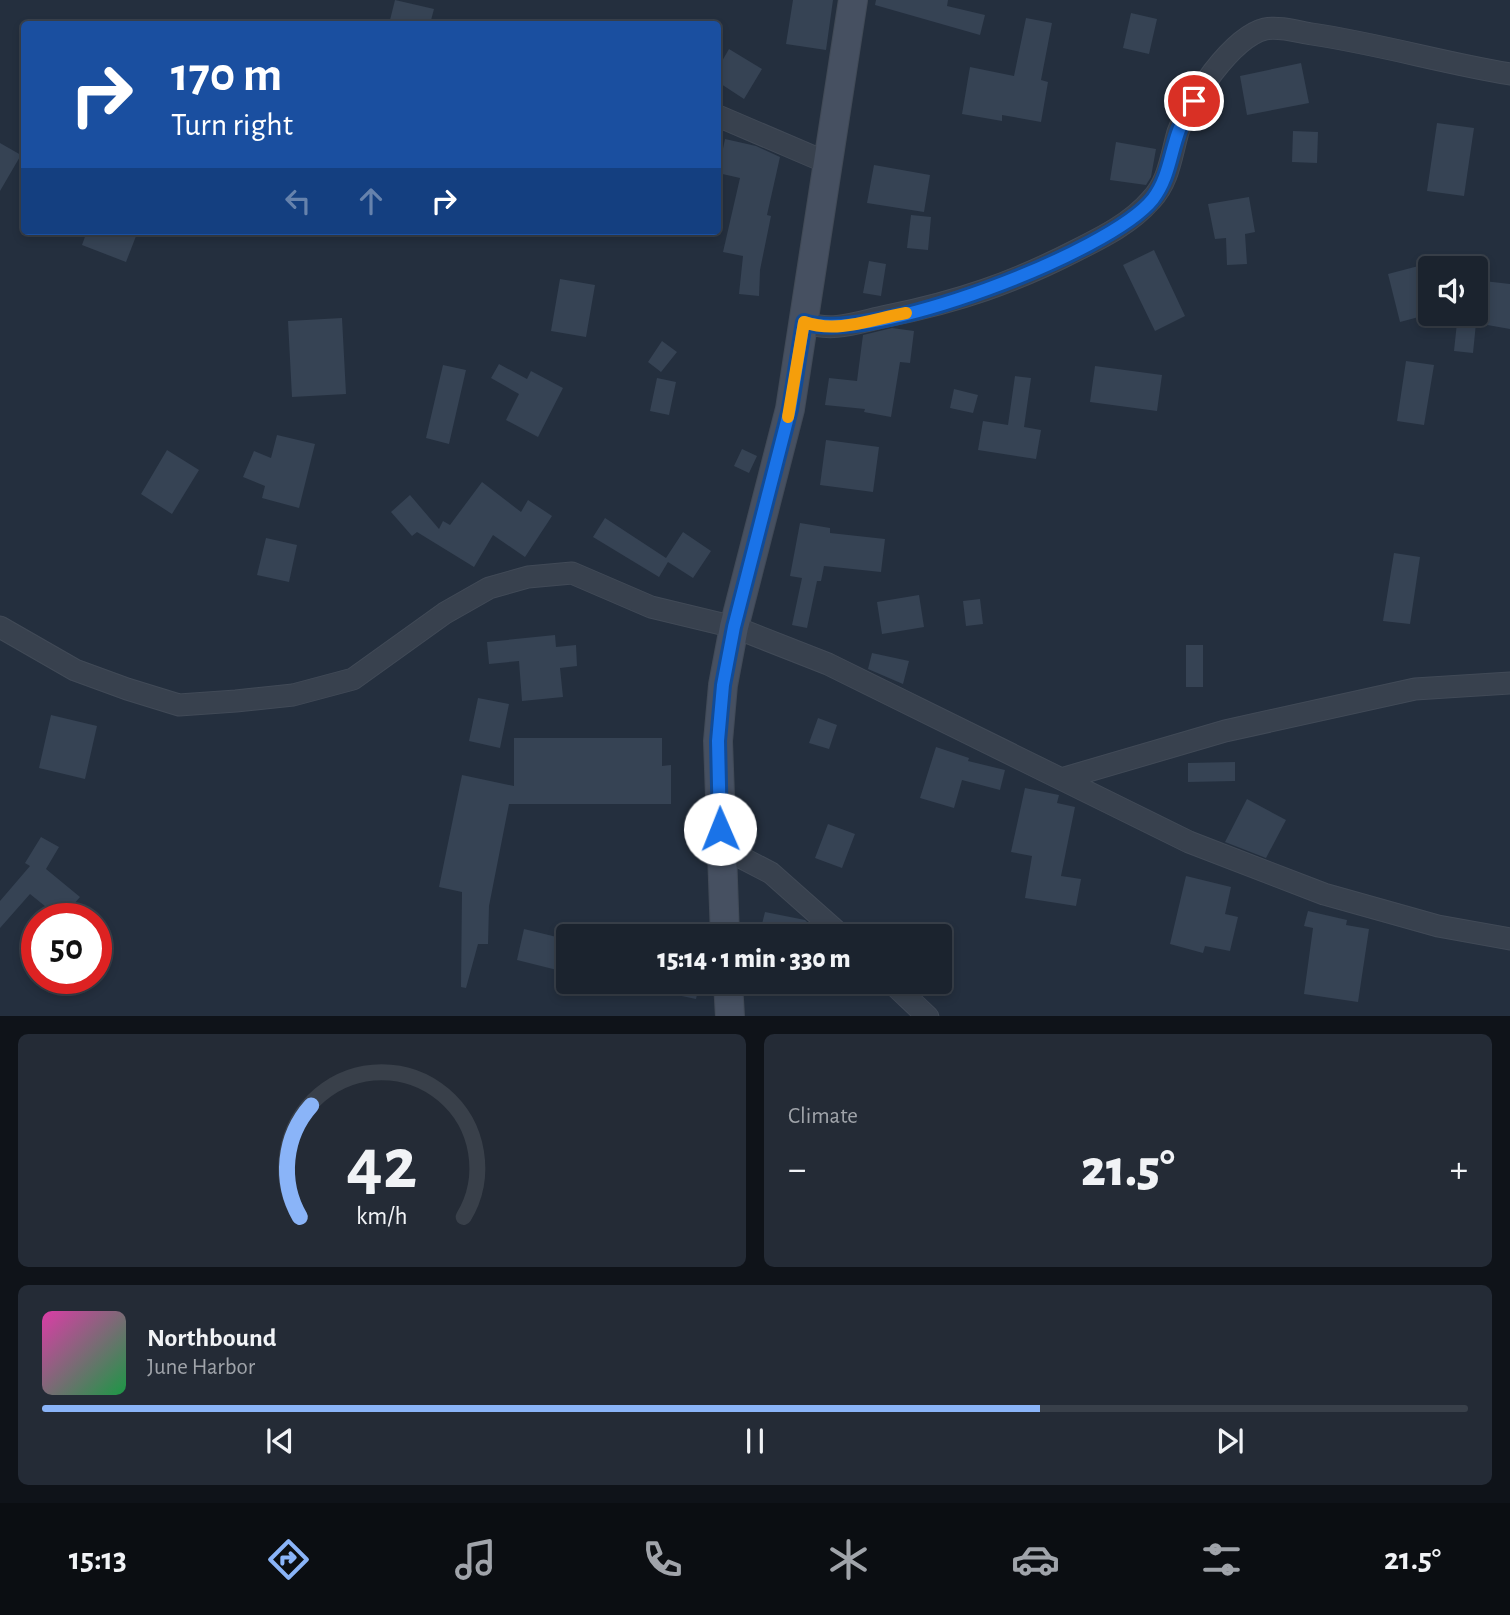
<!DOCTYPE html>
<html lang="en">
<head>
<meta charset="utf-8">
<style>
  body { margin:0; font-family:"Alegreya Sans",sans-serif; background:#242b36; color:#f1f3f6; height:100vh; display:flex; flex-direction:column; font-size:26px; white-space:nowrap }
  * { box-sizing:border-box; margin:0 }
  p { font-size:23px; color:#a0a4aa }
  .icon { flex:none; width:38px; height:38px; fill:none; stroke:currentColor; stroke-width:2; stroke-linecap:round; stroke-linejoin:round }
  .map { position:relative; height:1016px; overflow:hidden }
  .side { display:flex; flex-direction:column; gap:18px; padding:18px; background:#0f1319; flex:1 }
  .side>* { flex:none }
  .top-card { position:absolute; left:21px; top:21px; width:700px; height:214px; border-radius:7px; box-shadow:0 4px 10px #0003,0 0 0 2px #39404a; background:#1a4fa0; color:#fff; overflow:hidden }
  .buttons { position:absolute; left:1418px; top:256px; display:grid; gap:14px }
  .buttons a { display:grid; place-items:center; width:70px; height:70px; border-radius:7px; background:#1b232e; box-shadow:0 4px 10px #0003,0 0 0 2px #39404a; font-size:35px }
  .speed { position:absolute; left:21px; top:903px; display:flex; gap:14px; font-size:35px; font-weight:700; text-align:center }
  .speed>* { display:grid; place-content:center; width:91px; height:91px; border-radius:50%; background:#1b232e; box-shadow:0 4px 10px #0003,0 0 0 2px #39404a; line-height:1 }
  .speed .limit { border:10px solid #d22; background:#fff; color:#111 }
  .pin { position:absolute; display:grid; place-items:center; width:60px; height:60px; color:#fff; margin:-30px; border:4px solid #fff; border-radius:50%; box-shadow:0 2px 7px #0007 }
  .me { position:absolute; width:77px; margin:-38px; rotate:359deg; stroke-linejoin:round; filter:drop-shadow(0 0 5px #0008) }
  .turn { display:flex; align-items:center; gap:24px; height:147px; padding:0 35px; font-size:32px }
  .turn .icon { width:91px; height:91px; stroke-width:2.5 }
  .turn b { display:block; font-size:49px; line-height:60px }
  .lanes { display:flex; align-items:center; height:66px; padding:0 35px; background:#0003; justify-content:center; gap:35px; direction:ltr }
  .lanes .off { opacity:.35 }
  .big { font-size:52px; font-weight:800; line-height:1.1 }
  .side .tile { flex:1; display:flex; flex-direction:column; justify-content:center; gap:10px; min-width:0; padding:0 24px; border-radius:10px; background:#242b36 }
  .side .dial { align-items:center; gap:0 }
  .dial svg { height:182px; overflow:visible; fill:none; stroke:#39404a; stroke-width:7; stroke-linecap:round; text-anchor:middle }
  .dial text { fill:#f1f3f6; stroke:none }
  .song { display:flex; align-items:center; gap:21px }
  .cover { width:84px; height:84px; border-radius:10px; background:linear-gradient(135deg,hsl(320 70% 55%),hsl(140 70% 35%)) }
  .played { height:7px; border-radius:4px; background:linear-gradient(90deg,#8ab4f8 70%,#39404a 70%) }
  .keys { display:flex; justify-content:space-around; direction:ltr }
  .heat { display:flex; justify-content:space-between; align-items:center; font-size:38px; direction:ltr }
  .side .tiles { flex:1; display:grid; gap:18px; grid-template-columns:1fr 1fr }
  .tile:last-child { grid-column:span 2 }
  .trip { position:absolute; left:556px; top:924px; width:396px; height:70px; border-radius:7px; background:#1b232e; box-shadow:0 4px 10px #0003,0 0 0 2px #39404a; font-weight:800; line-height:70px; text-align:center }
  .tab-bar { display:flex; height:112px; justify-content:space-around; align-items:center; background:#0b0e12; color:#a0a4aa }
  .tab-bar .icon { width:49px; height:49px }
  .tab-bar .active { color:#8ab4f8 }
  .tab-bar b { font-size:32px; color:#f1f3f6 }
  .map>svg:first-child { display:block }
</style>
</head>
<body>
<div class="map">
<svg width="1510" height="1017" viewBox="0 0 1510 1017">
  <rect width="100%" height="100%" fill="#242f3e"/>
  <!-- building -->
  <path fill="#364354" d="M395 0 434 9 430 24H389Z
    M793 0H833L826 50 786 44Z
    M876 0H948L947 6 985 15 980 35 875 5Z
    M1131 13 1157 19 1149 54 1123 48Z
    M1026 18 1052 23 1041 80 1048 82 1041 122 1002 115V121L962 114 970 67 1014 76Z
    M729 49 762 69 744 99 718 82V68Z
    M1301 63 1309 103 1247 115 1240 76Z
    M1437 123 1474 128 1464 196 1427 191Z
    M1293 131 1318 132 1317 163 1292 162Z
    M725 139 756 146 780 157 767 215 771 216 760 270 759 296 739 294 743 256 723 252 740 178 718 173Z
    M1116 142 1156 149 1151 177 1146 185 1110 180Z
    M0 143 21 155 0 191Z
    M874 165 930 175 924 212 867 203Z
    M1249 197 1255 232 1245 234 1247 264 1227 265 1226 238 1215 239 1208 204Z
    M911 215 931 217 928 250 907 248Z
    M87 231H138L126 262 82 245Z
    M1154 250 1185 316 1155 331 1123 265Z
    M869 261 886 264 881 296 863 293Z
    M1430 263V314L1400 322 1388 274Z
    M560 279 595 285 586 337 551 331Z
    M1475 280 1510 284V329L1476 323 1473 353 1454 351 1458 313H1475Z
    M342 318 346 394 292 397 288 321Z
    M892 328 914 331 910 363 900 362 891 417 864 412 865 409 825 405 829 378 857 381 863 335Z
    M662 341 677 352 661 372 648 362Z
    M1406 361 1434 365 1424 425 1397 421Z
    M499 364 527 379 531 371 563 388 538 437 506 420 519 394 491 378Z
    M443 365 466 370 449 444 426 438Z
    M1095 366 1162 375 1157 411 1090 402Z
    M1015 376 1031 378 1024 427 1041 430 1036 459 978 450 983 421 1008 425Z
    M657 378 676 382 669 415 650 411Z
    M954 389 978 395 973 413 950 408Z
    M277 435 315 444 299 508 262 498 265 486 243 477 254 451 271 458Z
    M826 440 879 447 873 492 820 485Z
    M742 449 757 456 749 473 734 466Z
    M167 450 199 470 172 514 141 494Z
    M482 482 521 512 528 500 552 516 525 557 493 535 474 567 417 532 412 536 391 512 410 495 439 529 443 521 450 525Z
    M605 518 666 558 683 532 711 551 693 578 668 562 659 577 593 537Z
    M800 523 830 528V533L885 539 881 572 824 566 821 581H817L807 628 792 625 802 578 790 576Z
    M266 538 297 545 289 582 257 575Z
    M1394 553 1420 557 1410 624 1383 621Z
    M919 595 924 627 882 634 877 602Z
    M980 599 983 624 966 626 963 601Z
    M555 635 556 647 576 645 577 666 560 668 563 697 522 701 519 661 489 664 487 642Z
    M1186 645H1203V687H1186Z
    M872 653 909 661 903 684 868 669Z
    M478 698 509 704 500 748 469 741Z
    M51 715 97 726 85 779 39 768Z
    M818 718 837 725 829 749 809 743Z
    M514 738H662V766L671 765V804H509L489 906 488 944H478L466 988 461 987 462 892 439 887 462 775 514 786Z
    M936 747 969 758 968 761 1005 770 1000 790 962 780 954 808 920 798Z
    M1235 762V781L1188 782V763Z
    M1025 788 1059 795 1057 803 1075 807 1061 876 1081 879 1076 906 1025 898 1032 856 1011 852Z
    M1247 799 1286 820 1266 858 1225 842Z
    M828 824 855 834 842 868 815 858Z
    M41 837 59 847 46 869 80 897 61 919 30 894 0 928V901L30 866 25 863Z
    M1186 876 1231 887 1225 914 1238 917 1230 951 1205 946 1203 953 1170 944Z
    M1308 911 1347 920 1346 925 1369 929 1358 1002 1304 994 1313 928 1304 926Z
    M765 912 805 920 822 936H759Z
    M524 929 569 940V973L517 960Z
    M649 982H700L696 999 648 989Z"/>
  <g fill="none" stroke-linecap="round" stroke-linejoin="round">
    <!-- minor casing -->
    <g stroke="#414a57" stroke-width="23">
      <path id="minor" d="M718 116 828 163
        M804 322C833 333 858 322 887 316 957 302 1013 283 1077 250 1103 237 1131 223 1151 200 1169 181 1171 156 1178 132 1189 101 1232 37 1265 29 1279 26 1299 32 1312 34 1379 44 1444 63 1510 74
        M0 627 75 670 127 689 179 705 236 701 293 695 353 679 445 613 489 588 528 577 572 573 651 607 734 627 828 664 1189 842 1324 894 1438 926 1510 939
        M1061 779 1225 731 1415 689 1510 683
        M721 847 771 873 842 936
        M891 982 928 1017"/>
    </g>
    <!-- secondary casing -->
    <g stroke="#414a57" stroke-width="30">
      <path id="secondary" d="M725 936 718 741 723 685 734 627 790 409 853 0
        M728 982 730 1017"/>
    </g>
    <!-- minor -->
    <use href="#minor" stroke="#38414e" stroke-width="21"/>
    <!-- secondary -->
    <use href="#secondary" stroke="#465061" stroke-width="28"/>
  </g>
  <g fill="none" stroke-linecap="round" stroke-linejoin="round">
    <!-- route casing -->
    <g stroke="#114b97" stroke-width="18">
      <path id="route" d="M720 829 718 741 723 685 734 627 790 409 804 322C868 345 1110 253 1153 199 1169 178 1170 154 1179 130 1183 120 1189 110 1194 101"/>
    </g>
    <!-- route -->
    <use href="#route" stroke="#1a73e8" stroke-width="12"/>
    <!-- slow -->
    <path stroke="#f59e0b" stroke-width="12" d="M788 417 804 322C838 334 872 319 906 313"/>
  </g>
</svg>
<div class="buttons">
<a><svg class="icon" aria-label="sound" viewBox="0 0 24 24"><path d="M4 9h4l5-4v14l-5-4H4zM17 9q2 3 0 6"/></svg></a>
</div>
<div class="speed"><div class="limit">50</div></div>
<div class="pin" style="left:1194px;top:101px;background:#d93025"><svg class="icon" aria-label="arrive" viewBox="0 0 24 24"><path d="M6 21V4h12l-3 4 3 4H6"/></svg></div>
<svg class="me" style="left:720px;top:829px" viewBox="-20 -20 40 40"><circle r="19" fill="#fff"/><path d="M0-13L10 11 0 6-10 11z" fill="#1a73e8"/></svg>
<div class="trip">15:14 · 1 min · 330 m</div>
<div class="top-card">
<div class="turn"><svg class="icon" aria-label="right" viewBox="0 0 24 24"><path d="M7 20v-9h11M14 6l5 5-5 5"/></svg><div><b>170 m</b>Turn right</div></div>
<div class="lanes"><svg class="icon off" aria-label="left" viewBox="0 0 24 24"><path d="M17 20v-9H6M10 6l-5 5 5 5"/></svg><svg class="icon off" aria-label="ahead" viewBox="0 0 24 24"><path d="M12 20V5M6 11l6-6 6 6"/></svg><svg class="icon" aria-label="right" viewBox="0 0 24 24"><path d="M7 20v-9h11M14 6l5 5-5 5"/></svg></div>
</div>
</div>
<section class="side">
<div class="tiles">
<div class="tile dial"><svg viewBox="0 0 100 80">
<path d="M14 69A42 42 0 1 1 86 69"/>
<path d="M14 69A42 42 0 0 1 19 20" stroke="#8ab4f8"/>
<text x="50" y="56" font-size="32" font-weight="700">42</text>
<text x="50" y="72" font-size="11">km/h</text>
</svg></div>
<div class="tile"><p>Climate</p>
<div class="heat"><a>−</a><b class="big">21.5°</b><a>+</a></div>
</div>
<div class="tile">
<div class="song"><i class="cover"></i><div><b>Northbound</b><p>June Harbor</p></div></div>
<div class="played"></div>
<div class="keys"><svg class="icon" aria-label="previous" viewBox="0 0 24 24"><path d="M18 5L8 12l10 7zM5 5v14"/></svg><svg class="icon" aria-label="pause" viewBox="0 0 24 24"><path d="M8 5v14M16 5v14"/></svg><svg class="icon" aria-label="next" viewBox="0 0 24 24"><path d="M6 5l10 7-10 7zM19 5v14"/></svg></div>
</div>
</div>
</section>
<nav class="tab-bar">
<b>15:13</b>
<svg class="icon active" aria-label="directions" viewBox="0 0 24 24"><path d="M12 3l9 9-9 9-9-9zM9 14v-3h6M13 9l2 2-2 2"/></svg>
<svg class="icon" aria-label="music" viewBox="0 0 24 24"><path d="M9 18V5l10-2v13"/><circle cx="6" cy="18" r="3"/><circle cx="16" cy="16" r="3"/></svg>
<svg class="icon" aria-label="phone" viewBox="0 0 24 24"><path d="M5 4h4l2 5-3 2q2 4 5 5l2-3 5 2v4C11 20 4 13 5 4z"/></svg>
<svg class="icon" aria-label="climate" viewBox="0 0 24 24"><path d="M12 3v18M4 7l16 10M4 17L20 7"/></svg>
<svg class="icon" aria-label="car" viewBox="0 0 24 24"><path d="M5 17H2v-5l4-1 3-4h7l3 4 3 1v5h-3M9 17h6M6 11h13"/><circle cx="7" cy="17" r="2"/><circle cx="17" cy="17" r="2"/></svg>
<svg class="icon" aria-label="filters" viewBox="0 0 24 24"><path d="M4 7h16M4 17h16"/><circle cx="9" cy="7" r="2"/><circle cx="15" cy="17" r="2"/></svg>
<b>21.5°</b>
</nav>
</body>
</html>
